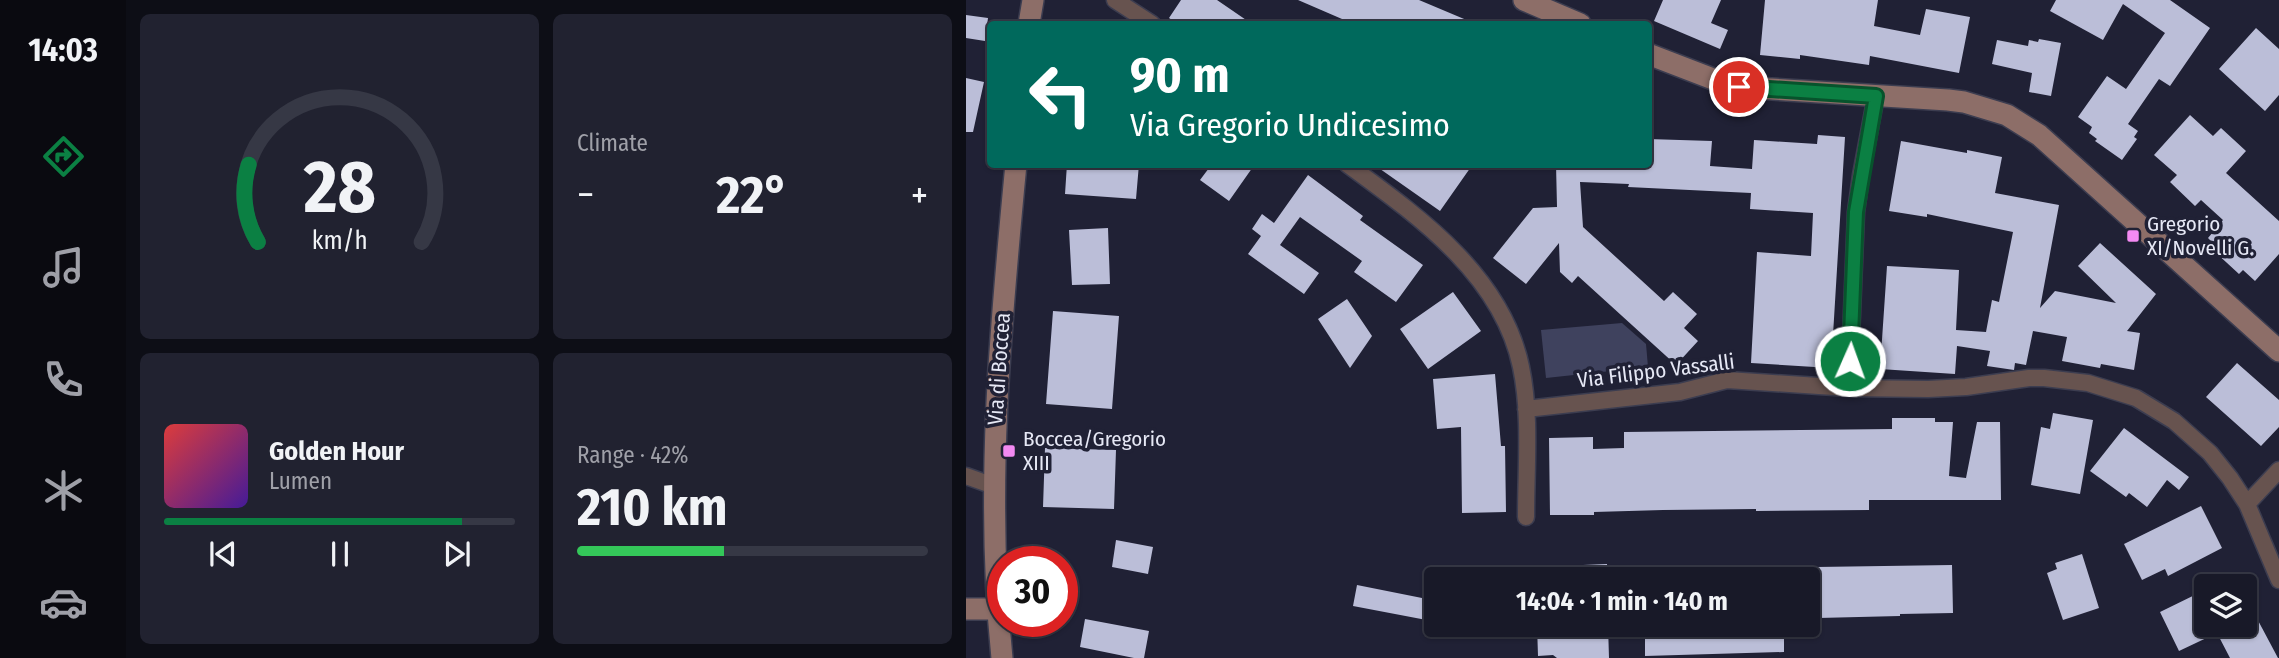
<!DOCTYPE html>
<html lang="en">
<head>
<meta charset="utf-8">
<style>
  body { margin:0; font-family:"Fira Sans Condensed",sans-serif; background:#212230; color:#f1f3f6; height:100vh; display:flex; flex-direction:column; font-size:26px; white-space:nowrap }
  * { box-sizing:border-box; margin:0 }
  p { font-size:23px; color:#9fa0a8 }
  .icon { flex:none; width:38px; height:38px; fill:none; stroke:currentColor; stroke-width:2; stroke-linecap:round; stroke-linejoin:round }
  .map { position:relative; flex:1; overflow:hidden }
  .side { display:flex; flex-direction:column; gap:14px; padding:14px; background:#0d0e16; width:840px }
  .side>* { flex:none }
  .banner { position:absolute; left:21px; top:21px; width:665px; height:147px; border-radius:7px; box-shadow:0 2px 5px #0004,0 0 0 2px #363845; background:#00695c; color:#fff; overflow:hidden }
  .controls { position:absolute; left:1228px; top:574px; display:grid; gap:14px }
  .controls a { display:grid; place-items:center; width:63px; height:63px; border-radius:7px; background:#181928; box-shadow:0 2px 5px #0004,0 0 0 2px #363845; font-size:35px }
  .speed { position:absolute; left:21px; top:546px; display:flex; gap:14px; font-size:35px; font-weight:700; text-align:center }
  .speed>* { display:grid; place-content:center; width:91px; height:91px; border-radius:50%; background:#181928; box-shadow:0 2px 5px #0004,0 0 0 2px #363845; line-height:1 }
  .speed .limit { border:10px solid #d22; background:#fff; color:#111 }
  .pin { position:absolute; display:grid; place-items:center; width:60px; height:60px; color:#fff; margin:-30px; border:4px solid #fff; border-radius:50%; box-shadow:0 2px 7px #0007 }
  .me { position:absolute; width:77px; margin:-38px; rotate:2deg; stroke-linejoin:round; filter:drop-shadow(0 0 5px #0008) }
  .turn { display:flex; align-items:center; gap:24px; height:147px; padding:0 28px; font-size:32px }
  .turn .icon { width:91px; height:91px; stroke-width:2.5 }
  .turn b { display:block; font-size:49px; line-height:60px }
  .big { font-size:52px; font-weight:700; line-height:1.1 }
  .side .tile { flex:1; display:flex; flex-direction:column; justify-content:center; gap:10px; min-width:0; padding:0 24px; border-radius:10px; background:#212230 }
  .side .dial { align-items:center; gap:0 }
  .dial svg { height:182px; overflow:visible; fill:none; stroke:#363845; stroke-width:7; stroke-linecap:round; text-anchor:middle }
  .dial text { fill:#f1f3f6; stroke:none }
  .song { display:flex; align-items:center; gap:21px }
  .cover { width:84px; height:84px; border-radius:10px; background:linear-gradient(135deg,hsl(0 70% 55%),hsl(260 70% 35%)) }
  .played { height:7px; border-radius:4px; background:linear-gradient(90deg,#0b8043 85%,#363845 85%) }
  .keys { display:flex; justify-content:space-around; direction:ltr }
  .heat { display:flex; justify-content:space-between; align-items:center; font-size:38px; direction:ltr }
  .charge { height:10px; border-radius:5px; background:linear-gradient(90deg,#34c759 42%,#363845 0) }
  .side .tiles { flex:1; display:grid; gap:14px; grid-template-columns:repeat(2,1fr) }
  .trip { position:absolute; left:458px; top:567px; width:396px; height:70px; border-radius:7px; background:#181928; box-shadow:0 2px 5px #0004,0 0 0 2px #363845; font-weight:700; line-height:70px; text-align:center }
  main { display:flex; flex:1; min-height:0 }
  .dock { display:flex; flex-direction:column; width:126px; justify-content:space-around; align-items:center; background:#0a0a10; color:#9fa0a8 }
  .dock .icon { width:49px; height:49px }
  .dock .selected { color:#0b8043 }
  .dock b { font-size:32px; color:#f1f3f6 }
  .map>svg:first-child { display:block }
</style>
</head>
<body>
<main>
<nav class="dock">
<b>14:03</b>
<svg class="icon selected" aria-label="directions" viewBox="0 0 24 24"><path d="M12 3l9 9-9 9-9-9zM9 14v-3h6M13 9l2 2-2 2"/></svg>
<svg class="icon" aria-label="music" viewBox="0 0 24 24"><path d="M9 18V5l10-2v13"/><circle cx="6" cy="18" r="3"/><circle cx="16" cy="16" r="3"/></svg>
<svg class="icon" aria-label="phone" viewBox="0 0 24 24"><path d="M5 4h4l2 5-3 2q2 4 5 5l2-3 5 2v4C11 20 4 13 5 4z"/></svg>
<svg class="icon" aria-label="climate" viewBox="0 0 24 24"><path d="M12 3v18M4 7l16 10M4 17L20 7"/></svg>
<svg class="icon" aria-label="car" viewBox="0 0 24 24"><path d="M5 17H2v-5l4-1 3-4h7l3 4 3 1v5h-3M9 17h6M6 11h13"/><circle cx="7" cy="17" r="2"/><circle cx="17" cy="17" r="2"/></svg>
</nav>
<section class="side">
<div class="tiles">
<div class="tile dial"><svg viewBox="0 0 100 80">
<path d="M14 69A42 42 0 1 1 86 69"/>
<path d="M14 69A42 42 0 0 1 10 35" stroke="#0b8043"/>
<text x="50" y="56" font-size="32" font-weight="700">28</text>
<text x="50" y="72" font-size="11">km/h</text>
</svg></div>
<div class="tile"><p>Climate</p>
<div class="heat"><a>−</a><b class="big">22°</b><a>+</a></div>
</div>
<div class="tile">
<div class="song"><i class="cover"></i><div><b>Golden Hour</b><p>Lumen</p></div></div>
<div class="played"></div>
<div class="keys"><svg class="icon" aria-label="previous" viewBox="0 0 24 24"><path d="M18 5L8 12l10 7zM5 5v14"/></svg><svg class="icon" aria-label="pause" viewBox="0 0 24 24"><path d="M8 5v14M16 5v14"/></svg><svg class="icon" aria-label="next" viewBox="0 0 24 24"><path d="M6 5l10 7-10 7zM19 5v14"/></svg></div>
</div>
<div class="tile"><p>Range · 42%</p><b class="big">210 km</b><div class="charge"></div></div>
</div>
</section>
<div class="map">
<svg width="1313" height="658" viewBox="0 0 1313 658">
  <rect width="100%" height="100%" fill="#202135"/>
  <!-- green -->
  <path fill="#3f425e" d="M656 323 680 344 682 367 580 378 575 330Z"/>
  <!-- building -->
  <path fill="#bbbed8" d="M215 0H251L286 24H212L203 18Z
    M332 0H453L510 24H374L376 19Z
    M697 0H755L745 23 762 30 754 49 688 21Z
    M799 0H912L908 26 954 35 960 9 1004 17 993 73 904 56 903 65 834 55V59L794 55Z
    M1090 0H1204L1244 28 1204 86 1193 79 1162 124 1172 131 1168 137 1171 139 1156 160 1129 141 1131 139 1123 133 1126 127 1112 117 1141 76 1160 89 1199 33 1157 4 1137 40 1084 11Z
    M0 15 22 18 19 41 0 38Z
    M1290 28 1313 49V95L1299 111 1253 69Z
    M1073 39 1095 43 1085 96 1063 92 1066 73 1026 64 1031 40 1062 46 1063 40 1072 42Z
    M0 78 18 82 7 132H0Z
    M1224 115 1247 136 1255 128 1280 151 1260 173 1313 221V254L1289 281 1277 270 1273 274 1248 251 1251 247 1242 238 1257 220 1235 200 1229 206 1204 182 1211 175 1188 155Z
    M852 135 879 137 865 368 785 363 791 252 845 256 847 213 784 209 785 193 662 187 663 184 614 182 617 227 698 301 707 292 731 314 718 328 732 341 710 365 612 276 606 283 594 272 593 243 560 284 527 258 567 208 591 207 590 164H682V139L746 141 744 166 786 169 788 140 851 144Z
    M935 141 1001 153V150L1036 157 1029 193 1093 205 1074 308 1089 291 1150 303 1112 266 1134 243 1190 294 1161 331 1174 333 1168 370 1135 364 1134 368 1096 361 1101 337 1067 331 1060 365 1049 363 1048 370 1021 366 1024 351 991 346 989 374 914 369 921 266 993 270 990 330 1020 332 1026 300 1033 302 1047 232 961 214V217L923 211Z
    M101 164H173L170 199 99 194Z
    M246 164H289L263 201 234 180Z
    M407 164H507L474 211Z
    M342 175 397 216 394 220 457 265 430 302 388 272 396 261 334 217 314 245 353 273 338 294 282 254 295 236 286 229 296 214 308 223Z
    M142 228 144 284 106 285 103 230Z
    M487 292 515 331 462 369 434 329Z
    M381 299 406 336 384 368 352 319Z
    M87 311 153 316 146 409 80 404Z
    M1271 363 1313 400V427L1295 446 1240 397Z
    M529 374 535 446H539L540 512 496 513 495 427 471 429 467 379Z
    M1087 413 1127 420 1114 494 1065 485 1075 427 1084 429Z
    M926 418H969V422H987L983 476 1000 478 1011 422H1034L1035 500H903V510L790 511V509L697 510 628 512V515H584L583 438 627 437V449L658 448V432L926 429Z
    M1158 428 1223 477 1213 490 1201 480 1181 507 1163 493 1160 497 1124 471Z
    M79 448 150 450 148 509 77 507Z
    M1235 506 1256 548 1202 576 1199 569 1176 580 1158 544Z
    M150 540 187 547 182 574 146 567Z
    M1116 554 1133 608 1097 620 1081 573 1091 569 1089 563Z
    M641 564 642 579H594L593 566Z
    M986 565 987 613 934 614V616L852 618 850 567Z
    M391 585 471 601V622L387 606Z
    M1241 589V625H1279V596L1312 658H1264L1251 633 1213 651 1194 612Z
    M119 619 183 631 178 658H168L114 647Z
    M571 625H642L643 658H591L587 655 572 656Z
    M679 625H818V652L679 656Z"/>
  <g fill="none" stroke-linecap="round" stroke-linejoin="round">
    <!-- street casing -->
    <g stroke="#3c3d50" stroke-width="19">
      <path id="street" d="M149 0 186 24
        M381 164C452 216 536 275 555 367 565 414 560 469 560 517
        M883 388 890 212 895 175 910 96
        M560 409 714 392 761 380 883 388 962 389 1000 387 1063 378H1078L1122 383 1170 398 1208 421 1244 453 1264 478 1281 504
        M1313 470 1281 504 1313 580
        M0 476 28 486"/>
    </g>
    <!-- secondary casing -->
    <g stroke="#3c3d50" stroke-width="24">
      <path id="secondary" d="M558 0 614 24
        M63 24 67 0
        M682 54 747 79 773 87 982 100 998 102 1041 115 1073 135 1313 351
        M0 609H31
        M36 658C19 493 34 329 50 164"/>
    </g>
    <!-- street -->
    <use href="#street" stroke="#67534f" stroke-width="16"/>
    <!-- secondary -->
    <use href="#secondary" stroke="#8d6e68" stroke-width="21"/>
  </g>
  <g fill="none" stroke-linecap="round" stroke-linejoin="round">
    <!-- route casing -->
    <g stroke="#07532c" stroke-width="18">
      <path id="route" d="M773 87 910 96 890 212 884 361"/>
    </g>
    <!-- route -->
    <use href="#route" stroke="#0b8043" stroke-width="12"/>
  </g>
  <!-- markers -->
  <g fill="#f38af2" stroke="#202135" stroke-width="2.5">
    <rect x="1160" y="229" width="14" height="14" rx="3.5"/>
    <rect x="36" y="444" width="14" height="14" rx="3.5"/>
  </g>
  <g text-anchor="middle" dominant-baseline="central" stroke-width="7" stroke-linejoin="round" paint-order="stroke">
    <!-- poi labels -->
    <g font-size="21" fill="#e6e8f5" stroke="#202135" text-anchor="start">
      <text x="1181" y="224">Gregorio<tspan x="1181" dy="24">XI/Novelli G.</tspan></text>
      <text x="57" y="439">Boccea/Gregorio<tspan x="57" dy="24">XIII</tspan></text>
    </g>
    <!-- street labels -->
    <g font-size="21" fill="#e6e8f5" stroke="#202135">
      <text transform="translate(33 369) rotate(-86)">Via di Boccea</text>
      <text transform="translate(690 371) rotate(-7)">Via Filippo Vassalli</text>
    </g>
  </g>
</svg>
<div class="controls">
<a><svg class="icon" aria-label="layers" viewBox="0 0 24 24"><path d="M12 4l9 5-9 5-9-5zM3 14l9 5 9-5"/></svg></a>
</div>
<div class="speed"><div class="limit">30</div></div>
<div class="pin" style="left:773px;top:87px;background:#d93025"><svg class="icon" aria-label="arrive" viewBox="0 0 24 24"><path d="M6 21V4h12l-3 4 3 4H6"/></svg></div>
<svg class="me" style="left:884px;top:361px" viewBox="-20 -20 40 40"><circle r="17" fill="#0b8043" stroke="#fff" stroke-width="3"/><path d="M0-11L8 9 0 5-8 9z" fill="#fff"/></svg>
<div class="trip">14:04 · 1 min · 140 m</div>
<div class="banner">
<div class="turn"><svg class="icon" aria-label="left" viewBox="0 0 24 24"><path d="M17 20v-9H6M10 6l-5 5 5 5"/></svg><div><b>90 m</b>Via Gregorio Undicesimo</div></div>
</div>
</div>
</main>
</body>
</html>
